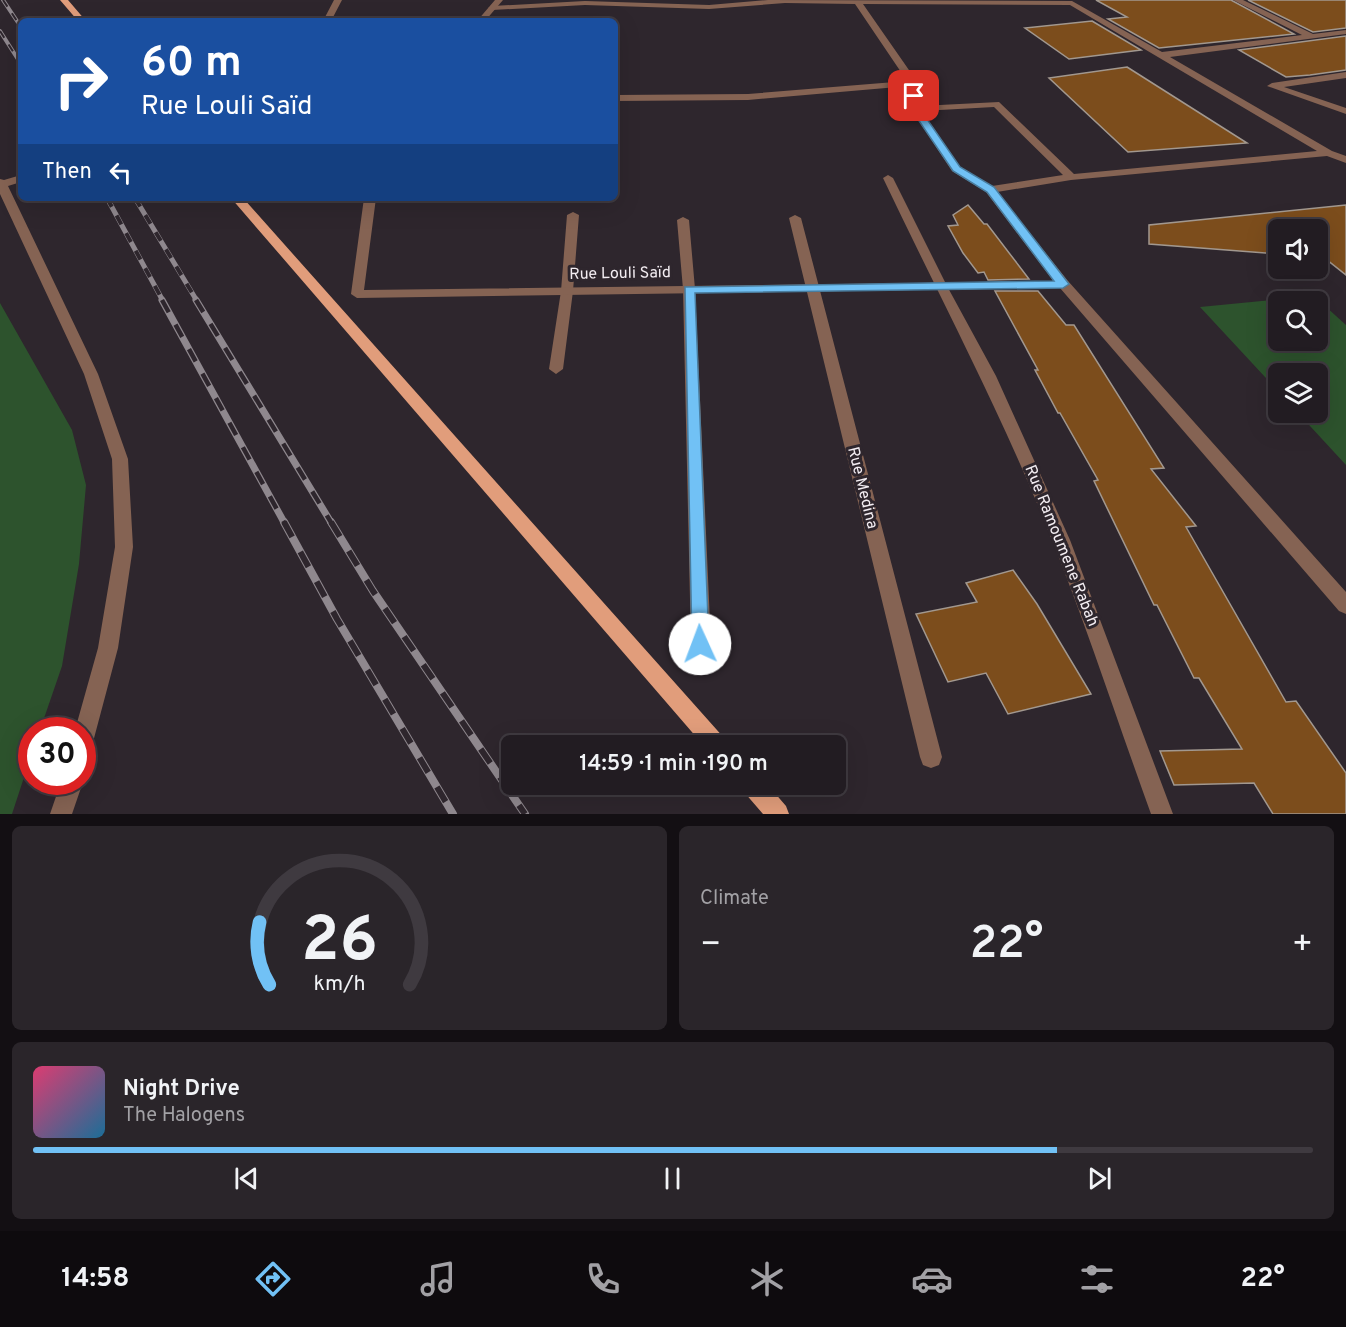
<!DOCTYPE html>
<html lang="en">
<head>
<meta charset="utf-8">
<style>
  body { margin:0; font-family:Overpass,sans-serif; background:#2a252a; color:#f1f3f6; height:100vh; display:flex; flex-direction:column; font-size:22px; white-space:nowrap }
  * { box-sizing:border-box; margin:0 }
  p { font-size:20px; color:#a2a1a5 }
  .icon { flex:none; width:33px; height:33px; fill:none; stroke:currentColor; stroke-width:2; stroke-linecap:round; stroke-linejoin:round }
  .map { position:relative; height:814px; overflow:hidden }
  .sheet { display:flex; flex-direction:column; gap:12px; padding:12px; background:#130f13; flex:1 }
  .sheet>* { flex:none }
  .top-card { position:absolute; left:18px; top:18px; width:600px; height:183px; border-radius:9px; box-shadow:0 6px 24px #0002,0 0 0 2px #3f3a40; background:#1a4fa0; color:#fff; overflow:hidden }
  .fabs { position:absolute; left:1268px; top:219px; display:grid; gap:12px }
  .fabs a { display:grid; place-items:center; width:60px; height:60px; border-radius:9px; background:#221c22; box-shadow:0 6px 24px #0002,0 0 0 2px #3f3a40; font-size:30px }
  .speed { position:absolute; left:18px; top:717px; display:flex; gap:12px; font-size:30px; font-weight:700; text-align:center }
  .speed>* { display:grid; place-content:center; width:78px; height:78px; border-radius:50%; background:#221c22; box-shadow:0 6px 24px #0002,0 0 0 2px #3f3a40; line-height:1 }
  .speed .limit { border:9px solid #d22; background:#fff; color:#111 }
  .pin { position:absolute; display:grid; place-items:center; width:51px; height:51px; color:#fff; margin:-26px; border-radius:12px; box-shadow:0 3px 9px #0006 }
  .me { position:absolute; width:66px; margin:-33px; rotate:358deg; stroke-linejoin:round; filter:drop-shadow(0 0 4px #0008) }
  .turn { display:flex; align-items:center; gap:21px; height:126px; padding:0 24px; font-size:27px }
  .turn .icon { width:78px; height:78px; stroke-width:2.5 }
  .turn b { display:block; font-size:42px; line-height:51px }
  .then { display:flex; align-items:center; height:57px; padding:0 24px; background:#0003; gap:12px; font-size:22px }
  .big { font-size:45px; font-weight:600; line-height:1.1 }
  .sheet .tile { flex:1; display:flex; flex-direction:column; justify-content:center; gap:9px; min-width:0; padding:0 21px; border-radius:9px; background:#2a252a }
  .sheet .dial { align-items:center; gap:0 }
  .dial svg { height:156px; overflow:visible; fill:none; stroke:#3f3a40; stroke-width:7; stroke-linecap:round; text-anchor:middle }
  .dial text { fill:#f1f3f6; stroke:none }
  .song { display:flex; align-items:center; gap:18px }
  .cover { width:72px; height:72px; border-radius:9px; background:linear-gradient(135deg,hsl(340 70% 55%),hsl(200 70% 35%)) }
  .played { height:6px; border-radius:3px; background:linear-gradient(90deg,#71c1f5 80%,#3f3a40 80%) }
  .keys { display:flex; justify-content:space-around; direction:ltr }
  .heat { display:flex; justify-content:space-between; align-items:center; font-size:33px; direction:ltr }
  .sheet .tiles { flex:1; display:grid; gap:12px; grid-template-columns:1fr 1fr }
  .tile:last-child { grid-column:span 2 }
  .trip { position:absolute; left:501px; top:735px; width:345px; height:60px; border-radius:9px; background:#221c22; box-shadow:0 6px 24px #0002,0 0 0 2px #3f3a40; font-weight:600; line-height:60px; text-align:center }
  .dock { display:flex; height:96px; justify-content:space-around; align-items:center; background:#0e0b0e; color:#a2a1a5 }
  .dock .icon { width:42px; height:42px }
  .dock .current { color:#71c1f5 }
  .dock b { font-size:27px; color:#f1f3f6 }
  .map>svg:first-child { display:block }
</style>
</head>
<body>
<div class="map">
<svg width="1346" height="814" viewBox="0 0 1346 814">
  <rect width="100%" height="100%" fill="#2e262d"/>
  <!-- green -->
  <path fill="#2d532d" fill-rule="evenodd" d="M1314 296 1346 325V465L1298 413 1317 412V374H1278V391L1200 307ZM1278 302H1317V340H1278Z
    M0 303 72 430 86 485 79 564 62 666 40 730H32L31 756 12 814H0Z"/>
  <!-- building -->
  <path fill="#7c4d1c" stroke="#a2988f" stroke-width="1.5" d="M1096 0H1231L1294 34 1159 48 1108 19 1127 17Z
    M1248 0H1346V28L1313 32Z
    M1092 21 1141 50 1069 59 1025 28Z
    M1346 36V70L1310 75 1286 77 1239 50Z
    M1127 67 1247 143 1128 152 1049 78Z
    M968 205 984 224H987L1029 279 988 280 984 272 978 273 963 253 948 226 958 225 953 215Z
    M1346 205V275L1317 252V230H1290L1278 220V254L1149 244V225Z
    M995 291H1038L1066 325H1074L1164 468 1151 469 1196 526 1186 527 1286 702 1296 701 1346 773V814H1273L1254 783 1174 785 1160 751 1242 749 1199 678H1194L1157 605H1154L1094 481 1098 480 1060 413H1058L1035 370H1038Z
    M1013 570 1037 604 1091 694 1008 714 986 673 948 682 916 614 977 602 966 583Z"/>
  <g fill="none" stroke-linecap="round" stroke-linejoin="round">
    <!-- minor -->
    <path fill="#856353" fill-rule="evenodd" d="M768 0 1072 1 1162 52 1302 35 1233 0H1243L1313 34 1346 30V34L1170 57 1332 151 1346 156V163L1327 156 1071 180 997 192 1068 281 1069 284 1068 287H1058L986 192 952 171 911 109 909 86 748 100 615 101V95L748 94 907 81 855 4 785 3 709 9 585 5 492 10 488 8 492 6 585 1 709 5ZM863 4 1070 5 1317 151 1074 174 999 102 920 106 918 83ZM994 107 1063 175 992 186 960 167 922 111Z
      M1346 72V78L1284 87 1346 108V114L1267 86 1272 83Z
      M21 175V182L8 186 98 374 128 459 133 547 118 648 93 742 89 749 82 752V730H75L98 648 115 547 112 459 84 374 0 194V179L4 180Z
      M888 175 893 178 947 286 996 376 1070 540 1173 814H1151C1118 723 1088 630 1052 540 1003 416 940 298 883 178Z
      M573 212 579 215 573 291 563 369 556 374 549 369 561 291 567 215Z
      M795 215 801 218 942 757 939 765 931 768 923 765 920 757 789 218Z
      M683 217 689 220 695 289 711 644 708 651 701 653 694 651 691 644 683 289 677 220Z
      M82 781 83 782 72 814H50L61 782Z"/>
    <!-- tertiary -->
    <path fill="#856353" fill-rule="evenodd" d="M334 0H342L331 21H323Z
      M495 0H503L485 21H477Z
      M364 198H376L364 290 1068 281 1346 592V614L1339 611 1060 288 357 298 351 294Z"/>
    <!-- primary -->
    <path fill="#e19d7b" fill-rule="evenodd" d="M60 0H68L86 21H78Z
      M231 198H243L725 739 728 746H704Z
      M741 784H767L786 806 789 814H763L744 792Z"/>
    <!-- rail-far3 casing -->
    <g stroke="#8f888e" stroke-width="4">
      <path id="rail-far3" d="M3 0 21 27
        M0 31 21 64"/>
    </g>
    <!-- rail-far2 casing -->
    <g stroke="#8f888e" stroke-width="5">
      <path id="rail-far2" d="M107 198 163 301
        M135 198 197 301"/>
    </g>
    <!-- rail-far1 casing -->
    <g stroke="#8f888e" stroke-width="7">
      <path id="rail-far1" d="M162 300 285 524
        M196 300 332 524"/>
    </g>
    <!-- rail casing -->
    <g stroke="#8f888e" stroke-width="8">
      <path id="rail" d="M284 522 337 619 453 814
        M331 522 373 591 525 814"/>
    </g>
    <!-- rail-far3 -->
    <use href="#rail-far3" stroke="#2e262d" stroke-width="2" stroke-dasharray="8" stroke-linecap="butt"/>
    <!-- rail-far2 -->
    <use href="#rail-far2" stroke="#2e262d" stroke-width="4" stroke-dasharray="10" stroke-linecap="butt"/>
    <!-- rail-far1 -->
    <use href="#rail-far1" stroke="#2e262d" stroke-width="4.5" stroke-dasharray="14" stroke-linecap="butt"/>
    <!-- rail -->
    <use href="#rail" stroke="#2e262d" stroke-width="6" stroke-dasharray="17" stroke-linecap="butt"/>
  </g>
  <!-- route -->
  <path fill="#71c1f5" stroke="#497d9f" stroke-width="1.5" d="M911 94 919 96 920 109 960 167 994 187 1069 284 1063 288 695 293 709 644 707 650 700 653 694 650 692 644 685 287 1054 281 987 192 953 171 911 109Z"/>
  <g text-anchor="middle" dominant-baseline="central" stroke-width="6" stroke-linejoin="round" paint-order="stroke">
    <!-- street labels -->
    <g font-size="16" fill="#f3edf2" stroke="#2e262d">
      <text transform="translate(620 274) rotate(-1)">Rue Louli Saïd</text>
      <text transform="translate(862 488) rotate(76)">Rue Medina</text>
      <text transform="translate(1061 546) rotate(68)">Rue Ramoumene Rabah</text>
    </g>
  </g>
</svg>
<div class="fabs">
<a><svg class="icon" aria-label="sound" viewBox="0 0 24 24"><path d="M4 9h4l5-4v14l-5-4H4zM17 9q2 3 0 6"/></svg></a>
<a><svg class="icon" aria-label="search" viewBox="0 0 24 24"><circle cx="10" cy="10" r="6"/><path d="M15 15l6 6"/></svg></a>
<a><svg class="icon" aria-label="layers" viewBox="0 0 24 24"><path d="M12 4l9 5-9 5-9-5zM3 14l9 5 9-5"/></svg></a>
</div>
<div class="speed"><div class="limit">30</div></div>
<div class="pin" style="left:914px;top:96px;background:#d93025"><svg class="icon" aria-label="arrive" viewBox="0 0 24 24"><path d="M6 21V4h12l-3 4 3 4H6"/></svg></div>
<svg class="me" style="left:700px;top:644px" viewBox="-20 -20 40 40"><circle r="19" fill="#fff"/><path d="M0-13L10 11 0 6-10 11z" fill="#71c1f5"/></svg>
<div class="trip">14:59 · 1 min · 190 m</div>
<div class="top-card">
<div class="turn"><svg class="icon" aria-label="right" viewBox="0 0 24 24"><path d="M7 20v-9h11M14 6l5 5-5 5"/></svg><div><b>60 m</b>Rue Louli Saïd</div></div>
<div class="then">Then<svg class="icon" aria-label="left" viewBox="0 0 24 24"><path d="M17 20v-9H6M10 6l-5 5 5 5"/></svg></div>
</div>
</div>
<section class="sheet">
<div class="tiles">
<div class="tile dial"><svg viewBox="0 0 100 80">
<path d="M14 69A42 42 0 1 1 86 69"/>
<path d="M14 69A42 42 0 0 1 9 37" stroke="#71c1f5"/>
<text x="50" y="56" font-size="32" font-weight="700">26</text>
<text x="50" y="72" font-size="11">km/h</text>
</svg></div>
<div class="tile"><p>Climate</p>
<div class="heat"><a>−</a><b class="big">22°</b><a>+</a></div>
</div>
<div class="tile">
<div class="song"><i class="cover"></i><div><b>Night Drive</b><p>The Halogens</p></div></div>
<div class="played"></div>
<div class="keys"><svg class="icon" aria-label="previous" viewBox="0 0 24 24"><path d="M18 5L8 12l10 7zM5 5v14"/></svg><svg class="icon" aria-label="pause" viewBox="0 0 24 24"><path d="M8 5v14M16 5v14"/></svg><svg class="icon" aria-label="next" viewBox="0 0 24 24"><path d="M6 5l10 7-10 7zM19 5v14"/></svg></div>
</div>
</div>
</section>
<nav class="dock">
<b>14:58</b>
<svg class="icon current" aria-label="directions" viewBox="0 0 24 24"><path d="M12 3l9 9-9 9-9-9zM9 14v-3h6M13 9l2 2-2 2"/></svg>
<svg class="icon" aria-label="music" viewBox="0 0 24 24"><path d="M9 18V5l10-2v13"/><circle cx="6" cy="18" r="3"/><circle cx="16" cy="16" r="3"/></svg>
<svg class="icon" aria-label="phone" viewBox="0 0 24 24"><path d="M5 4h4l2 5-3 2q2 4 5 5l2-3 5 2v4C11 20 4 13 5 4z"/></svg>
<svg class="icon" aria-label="climate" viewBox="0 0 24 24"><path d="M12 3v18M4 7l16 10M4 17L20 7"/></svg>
<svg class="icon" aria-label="car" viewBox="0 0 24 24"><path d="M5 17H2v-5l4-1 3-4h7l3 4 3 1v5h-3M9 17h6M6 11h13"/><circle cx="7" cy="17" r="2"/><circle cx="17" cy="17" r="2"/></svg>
<svg class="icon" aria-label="filters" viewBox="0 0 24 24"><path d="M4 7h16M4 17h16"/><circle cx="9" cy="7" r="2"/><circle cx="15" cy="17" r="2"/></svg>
<b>22°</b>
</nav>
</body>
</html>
